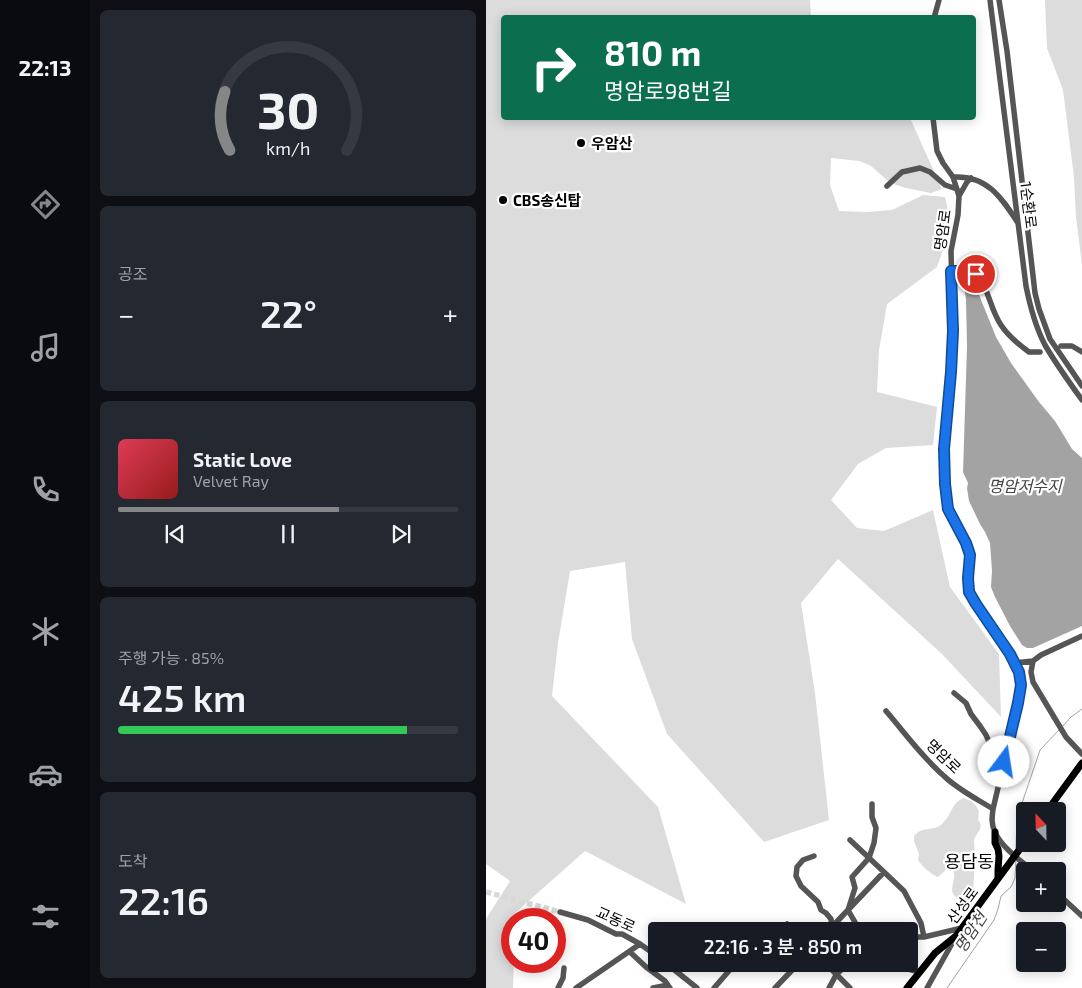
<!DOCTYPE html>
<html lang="ko">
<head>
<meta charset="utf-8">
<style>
  body { margin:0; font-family:"Exo 2","Noto Sans KR",sans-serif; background:#242831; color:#f1f3f6; height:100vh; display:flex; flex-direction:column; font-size:19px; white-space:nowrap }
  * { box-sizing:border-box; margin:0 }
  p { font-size:16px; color:#9ea1a6 }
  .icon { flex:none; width:28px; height:28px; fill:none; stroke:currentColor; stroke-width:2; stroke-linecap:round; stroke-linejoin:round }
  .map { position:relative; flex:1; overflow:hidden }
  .side { display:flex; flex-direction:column; gap:10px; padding:10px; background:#0d0f14; width:396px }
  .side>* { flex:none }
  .hud { position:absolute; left:15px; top:15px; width:475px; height:105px; border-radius:5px; box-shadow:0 2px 12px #0003; background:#0b6e4f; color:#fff; overflow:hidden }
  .needle { width:32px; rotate:338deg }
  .tools { position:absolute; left:530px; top:802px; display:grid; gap:10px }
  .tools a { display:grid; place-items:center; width:50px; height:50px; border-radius:5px; background:#171b24; box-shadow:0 2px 12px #0003; font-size:25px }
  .speed { position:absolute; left:15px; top:908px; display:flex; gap:10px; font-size:25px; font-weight:700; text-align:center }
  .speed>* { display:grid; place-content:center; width:65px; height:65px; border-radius:50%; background:#171b24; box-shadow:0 2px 12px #0003; line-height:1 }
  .speed .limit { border:8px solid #d22; background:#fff; color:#111 }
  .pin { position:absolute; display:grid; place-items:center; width:42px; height:42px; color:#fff; margin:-21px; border:2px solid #fff; border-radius:50%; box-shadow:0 1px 5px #0007 }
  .me { position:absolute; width:55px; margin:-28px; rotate:14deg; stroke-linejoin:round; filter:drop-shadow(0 0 4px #0008) }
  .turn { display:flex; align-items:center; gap:18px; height:105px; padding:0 20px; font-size:22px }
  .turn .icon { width:65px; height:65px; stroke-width:2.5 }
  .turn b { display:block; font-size:35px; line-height:42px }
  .big { font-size:38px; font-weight:600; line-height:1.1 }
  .side .widget { flex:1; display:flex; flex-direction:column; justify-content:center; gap:8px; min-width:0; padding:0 18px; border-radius:8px; background:#242831 }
  .side .dial { align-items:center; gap:0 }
  .dial svg { height:130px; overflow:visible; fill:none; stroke:#363941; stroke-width:7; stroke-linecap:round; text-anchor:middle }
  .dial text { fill:#f1f3f6; stroke:none }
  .song { display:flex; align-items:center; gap:15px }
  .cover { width:60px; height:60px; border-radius:8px; background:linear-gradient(135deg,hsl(350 70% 55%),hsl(0 70% 35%)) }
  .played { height:5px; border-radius:2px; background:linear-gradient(90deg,#858687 65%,#363941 65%) }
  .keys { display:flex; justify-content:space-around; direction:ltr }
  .heat { display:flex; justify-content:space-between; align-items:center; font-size:28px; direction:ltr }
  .charge { height:8px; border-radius:4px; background:linear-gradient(90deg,#34c759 85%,#363941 0) }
  .trip { position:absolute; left:162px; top:922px; width:270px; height:50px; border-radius:5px; background:#171b24; box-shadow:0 2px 12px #0003; font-weight:600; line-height:50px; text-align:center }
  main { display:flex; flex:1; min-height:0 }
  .tab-bar { display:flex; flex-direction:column; width:90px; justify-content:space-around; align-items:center; background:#090b0e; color:#9ea1a6 }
  .tab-bar .icon { width:35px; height:35px }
  .tab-bar .on { color:#858687 }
  .tab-bar b { font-size:22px; color:#f1f3f6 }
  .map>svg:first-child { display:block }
</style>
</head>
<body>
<main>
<nav class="tab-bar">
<b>22:13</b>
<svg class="icon on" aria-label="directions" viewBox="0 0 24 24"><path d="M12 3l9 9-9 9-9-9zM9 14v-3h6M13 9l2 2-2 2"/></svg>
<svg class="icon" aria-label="music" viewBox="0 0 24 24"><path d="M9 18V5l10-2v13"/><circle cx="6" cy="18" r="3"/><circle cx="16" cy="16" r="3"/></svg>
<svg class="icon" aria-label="phone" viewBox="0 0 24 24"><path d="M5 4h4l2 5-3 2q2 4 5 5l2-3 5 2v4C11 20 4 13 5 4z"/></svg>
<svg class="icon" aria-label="climate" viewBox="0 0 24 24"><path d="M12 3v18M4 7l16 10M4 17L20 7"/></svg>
<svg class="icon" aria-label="car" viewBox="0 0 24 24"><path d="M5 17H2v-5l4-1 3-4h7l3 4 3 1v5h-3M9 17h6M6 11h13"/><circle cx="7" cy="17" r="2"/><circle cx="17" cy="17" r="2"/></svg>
<svg class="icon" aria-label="filters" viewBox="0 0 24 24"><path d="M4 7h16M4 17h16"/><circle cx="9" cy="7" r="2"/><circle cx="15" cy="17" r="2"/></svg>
</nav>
<section class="side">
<div class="widget dial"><svg viewBox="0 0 100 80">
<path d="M14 69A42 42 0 1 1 86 69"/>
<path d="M14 69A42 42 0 0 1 11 33" stroke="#858687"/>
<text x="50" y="56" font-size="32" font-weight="700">30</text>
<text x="50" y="72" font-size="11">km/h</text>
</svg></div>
<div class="widget"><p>공조</p>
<div class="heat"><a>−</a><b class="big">22°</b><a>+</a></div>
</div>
<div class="widget">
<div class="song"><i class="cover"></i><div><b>Static Love</b><p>Velvet Ray</p></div></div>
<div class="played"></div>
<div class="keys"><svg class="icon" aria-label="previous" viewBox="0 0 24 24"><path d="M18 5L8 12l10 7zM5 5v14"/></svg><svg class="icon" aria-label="pause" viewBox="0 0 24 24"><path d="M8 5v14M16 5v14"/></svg><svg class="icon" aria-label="next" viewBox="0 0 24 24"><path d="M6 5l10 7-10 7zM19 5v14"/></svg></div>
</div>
<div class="widget"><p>주행 가능 · 85%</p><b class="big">425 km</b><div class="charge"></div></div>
<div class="widget"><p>도착</p><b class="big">22:16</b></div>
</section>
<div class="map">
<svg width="596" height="988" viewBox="0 0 596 988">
  <rect width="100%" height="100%" fill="#fff"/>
  <!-- green -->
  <path fill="#dcdcdc" d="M0 0H324L325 17 18 18V118H424L456 189 445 193 420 188 404 183 385 166 374 161 345 158 344 185 353 211 381 212 406 210 437 195 459 197 464 219 459 244 451 267 401 304 393 350 391 392 451 407 447 445 400 448 372 464 345 500 371 528 398 531 447 510 464 587 513 654 515 717 456 654 352 559 315 603 329 693 343 820 278 842 181 734 146 639 139 562 84 571 72 643 66 696 172 807 200 904 99 851 29 913V919H26V961H28L27 988H0V919L24 881 0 864Z
    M559 0H596V265L590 217 588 177 577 90 561 48Z
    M477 798 485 801 490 806 493 811 492 819 495 825 494 829 488 839 489 860 487 894 485 899 481 902C454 894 473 883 467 869L463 867 452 877C447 876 432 863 432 859 432 857 433 856 433 854L428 841V836C435 826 449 832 457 823 465 815 466 803 477 798Z"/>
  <!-- water -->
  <path fill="#a3a3a3" d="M487 280 510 337 525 363 553 402 569 421 586 449 596 458V626L547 648H541L536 645 524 626 509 597 505 587 506 571 504 543 499 532 494 524 483 501 481 488 482 483 477 472 481 347 480 300 478 284Z"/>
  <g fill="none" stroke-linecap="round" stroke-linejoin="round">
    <!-- stream -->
    <path stroke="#a3a3a3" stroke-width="1" d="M577 726 585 717 596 709
      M530 848 531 818 554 750 573 730
      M461 988 508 920 512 909 515 896 525 887 529 878 530 860"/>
    <!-- minor-tunnel -->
    <path stroke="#d9d9d9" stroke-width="5.5" stroke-dasharray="5.5 3" stroke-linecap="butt" d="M0 892 74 912"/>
    <!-- minor -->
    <path stroke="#555" stroke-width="5.5" d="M504 0 540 286C544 306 549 326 559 345 570 364 583 382 596 400
      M513 0 521 51 549 293 553 309 564 339 596 386
      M448 18 453 0
      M447 118 451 151 457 163 467 177 473 196 472 215 465 251 467 331 465 372 458 449 459 484 462 509 480 543 484 555 482 578 483 592 490 604 529 663 533 672 535 685 532 703 507 809C506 817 505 824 509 832 515 847 535 861 547 871
      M467 177C501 175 515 197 532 223
      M401 186 416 172 434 168 444 172 459 185 471 189
      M473 196 481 182 485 178
      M465 271C505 267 498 300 515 325 522 336 532 344 543 352H554
      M575 346H586L596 352
      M547 661 555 655 596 636
      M529 663 547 661 545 672 547 682 580 737 596 754
      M468 693 480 703 485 714 494 726 500 735 509 756 518 762
      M400 711C419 733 436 757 458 776 471 789 491 799 507 809
      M364 840 398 872 418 891 435 923 438 937
      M328 856 317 860 311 867 310 876 315 886 332 902 335 910 340 913 345 919 346 928
      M571 893 596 916
      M74 912 102 920 130 934H136L154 944 171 956
      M301 924 307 931
      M342 931 398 872
      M374 931 362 910 369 888 366 877 383 858 388 843 390 828 386 817V804
      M424 937H438L476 928
      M144 952 160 967 179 981 184 988
      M181 964 211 988
      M340 964 364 988
      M401 964 434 972
      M72 988 77 978 78 968
      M90 988 154 944
      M167 988 182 985
      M228 988 249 964
      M289 988 312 964
      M343 988 350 975 361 964
      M441 988 468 940"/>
    <!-- major -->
    <path stroke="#000" stroke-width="7" d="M561 811 596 763
      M509 832V843L512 849 513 856 512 870V878
      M421 988 449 953 470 936 539 842"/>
  </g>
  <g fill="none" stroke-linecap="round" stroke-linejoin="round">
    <!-- route casing -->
    <g stroke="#114b97" stroke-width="12">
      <path id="route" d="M490 274 480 271H465L467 331 465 372 458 449 459 484 462 509 480 543 484 555 482 578 483 592 490 604 524 654 533 672 535 685 532 703 518 762"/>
    </g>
    <!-- route -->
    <use href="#route" stroke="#1a73e8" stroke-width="9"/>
  </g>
  <!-- markers -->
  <g fill="#000" stroke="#fff" stroke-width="2">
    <circle cx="95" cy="143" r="5"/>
    <circle cx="17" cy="200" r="5"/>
  </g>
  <g text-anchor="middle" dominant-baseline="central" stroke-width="4.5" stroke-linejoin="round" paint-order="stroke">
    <!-- poi labels -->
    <g font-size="15" font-weight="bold" fill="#000" stroke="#fff" text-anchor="start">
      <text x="105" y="143">우암산</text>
      <text x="27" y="200">CBS송신탑</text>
    </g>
    <!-- street labels -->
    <g font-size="15" fill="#000" stroke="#fff">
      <text transform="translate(543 205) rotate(83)">1순환로</text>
      <text transform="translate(456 230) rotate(-82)">명암로</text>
      <text transform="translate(458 756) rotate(44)">명암로</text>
      <text transform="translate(476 905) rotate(-54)">산성로</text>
      <text transform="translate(130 919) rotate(24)">교동로</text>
    </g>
    <!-- water labels -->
    <g font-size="16" font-style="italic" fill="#444" stroke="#fff">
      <text x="539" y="485">명암저수지</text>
      <text transform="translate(484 932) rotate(-57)">명암천</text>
    </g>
    <!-- quarter labels -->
    <g font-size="18" fill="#000" stroke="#fff">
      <text x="483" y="861">용담동</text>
    </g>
  </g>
</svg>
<div class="tools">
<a><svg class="needle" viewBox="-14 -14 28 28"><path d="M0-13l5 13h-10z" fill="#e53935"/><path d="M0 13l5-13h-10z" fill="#9ea1a6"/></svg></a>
<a>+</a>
<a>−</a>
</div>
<div class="speed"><div class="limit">40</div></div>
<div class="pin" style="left:490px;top:274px;background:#d93025"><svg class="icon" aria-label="arrive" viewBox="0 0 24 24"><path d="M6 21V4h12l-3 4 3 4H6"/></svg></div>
<svg class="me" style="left:518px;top:762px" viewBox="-20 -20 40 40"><circle r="19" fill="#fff"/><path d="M0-13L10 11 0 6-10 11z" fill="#1a73e8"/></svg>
<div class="trip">22:16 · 3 분 · 850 m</div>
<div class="hud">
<div class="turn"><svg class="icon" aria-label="right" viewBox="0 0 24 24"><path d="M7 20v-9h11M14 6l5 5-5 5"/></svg><div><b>810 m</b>명암로98번길</div></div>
</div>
</div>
</main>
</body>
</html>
